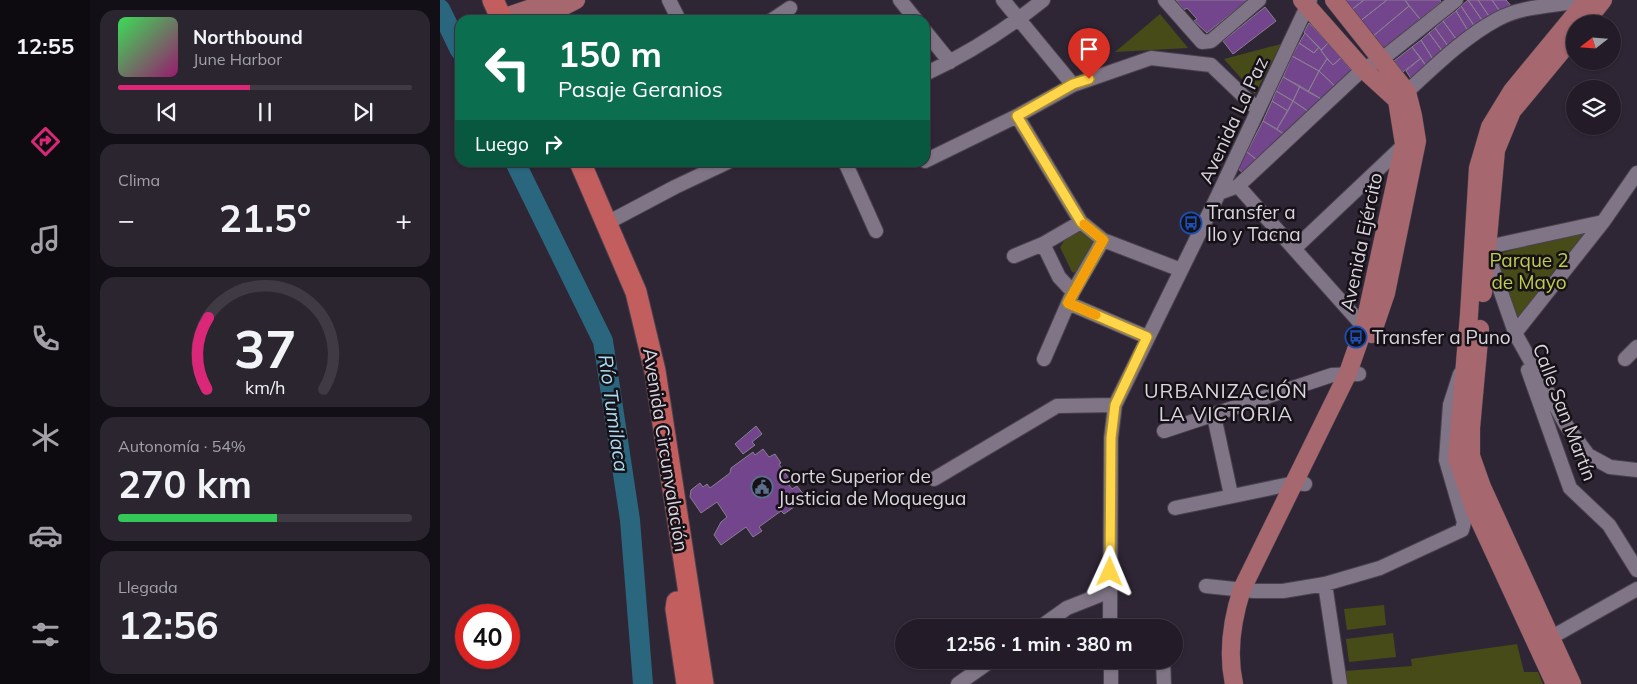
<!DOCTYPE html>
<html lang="es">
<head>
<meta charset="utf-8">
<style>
  body { margin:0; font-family:Mulish,sans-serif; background:#2b2530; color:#f1f3f6; height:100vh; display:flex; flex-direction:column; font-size:19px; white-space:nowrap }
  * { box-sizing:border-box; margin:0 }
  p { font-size:16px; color:#a3a1a8 }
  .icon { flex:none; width:28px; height:28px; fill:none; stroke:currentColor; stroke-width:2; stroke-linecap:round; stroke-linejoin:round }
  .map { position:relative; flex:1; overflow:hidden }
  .drawer { display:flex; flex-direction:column; gap:10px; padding:10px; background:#130f16; width:350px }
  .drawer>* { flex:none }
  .hud { position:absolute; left:15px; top:15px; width:475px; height:152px; border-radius:15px; box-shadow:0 1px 4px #0004,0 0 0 1px #403a45; background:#0b6e4f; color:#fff; overflow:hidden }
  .needle { width:32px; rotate:253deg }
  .tools { position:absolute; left:1126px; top:15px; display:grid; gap:10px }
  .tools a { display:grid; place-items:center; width:55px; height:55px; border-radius:50%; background:#231c28; box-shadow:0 1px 4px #0004,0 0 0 1px #403a45; font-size:25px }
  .speed { position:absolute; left:15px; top:604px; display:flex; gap:10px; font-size:25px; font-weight:700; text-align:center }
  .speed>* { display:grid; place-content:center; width:65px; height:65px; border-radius:50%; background:#231c28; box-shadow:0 1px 4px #0004,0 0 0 1px #403a45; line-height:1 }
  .speed .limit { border:8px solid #d22; background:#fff; color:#111 }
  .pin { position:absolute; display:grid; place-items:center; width:42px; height:42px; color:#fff; margin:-51px -21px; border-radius:50% 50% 50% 0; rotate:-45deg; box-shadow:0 0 5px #0007 }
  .pin .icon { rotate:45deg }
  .me { position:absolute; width:55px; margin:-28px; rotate:1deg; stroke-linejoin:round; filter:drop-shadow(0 0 4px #0008) }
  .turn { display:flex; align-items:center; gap:18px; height:105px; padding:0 20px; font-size:22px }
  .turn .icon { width:65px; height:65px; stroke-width:2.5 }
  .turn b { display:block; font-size:35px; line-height:42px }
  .then { display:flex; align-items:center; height:48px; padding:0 20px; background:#0003; gap:10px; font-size:19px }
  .big { font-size:38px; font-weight:700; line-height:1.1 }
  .drawer .tile { flex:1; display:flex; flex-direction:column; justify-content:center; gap:8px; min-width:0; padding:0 18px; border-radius:15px; background:#2b2530 }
  .drawer .dial { align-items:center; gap:0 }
  .dial svg { height:130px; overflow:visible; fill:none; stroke:#403a45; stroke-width:7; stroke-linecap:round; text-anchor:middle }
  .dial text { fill:#f1f3f6; stroke:none }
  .song { display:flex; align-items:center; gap:15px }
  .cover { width:60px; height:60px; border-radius:8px; background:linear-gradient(135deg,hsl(130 70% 55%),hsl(320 70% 35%)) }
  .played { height:5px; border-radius:2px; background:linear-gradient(90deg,#db2777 45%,#403a45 45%) }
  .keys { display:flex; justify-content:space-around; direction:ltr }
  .heat { display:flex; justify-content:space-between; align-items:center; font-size:28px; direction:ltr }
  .charge { height:8px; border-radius:4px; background:linear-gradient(90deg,#34c759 54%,#403a45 0) }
  .trip { position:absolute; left:455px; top:619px; width:288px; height:50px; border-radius:25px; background:#231c28; box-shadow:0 1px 4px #0004,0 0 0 1px #403a45; font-weight:700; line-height:50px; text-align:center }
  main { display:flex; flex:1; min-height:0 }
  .menu { display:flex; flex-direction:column; width:90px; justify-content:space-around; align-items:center; background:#0e0b10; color:#a3a1a8 }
  .menu .icon { width:35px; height:35px }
  .menu .current { color:#db2777 }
  .menu b { font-size:22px; color:#f1f3f6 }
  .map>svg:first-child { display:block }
</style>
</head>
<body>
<main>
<nav class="menu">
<b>12:55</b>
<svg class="icon current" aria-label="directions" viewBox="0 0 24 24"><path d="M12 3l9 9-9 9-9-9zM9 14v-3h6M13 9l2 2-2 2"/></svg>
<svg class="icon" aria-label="music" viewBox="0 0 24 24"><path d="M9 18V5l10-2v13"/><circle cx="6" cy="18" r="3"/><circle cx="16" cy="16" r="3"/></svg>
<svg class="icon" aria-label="phone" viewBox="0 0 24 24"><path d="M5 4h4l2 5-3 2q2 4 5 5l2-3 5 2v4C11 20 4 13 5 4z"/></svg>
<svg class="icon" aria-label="climate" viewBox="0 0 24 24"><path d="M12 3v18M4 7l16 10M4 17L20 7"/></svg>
<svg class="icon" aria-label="car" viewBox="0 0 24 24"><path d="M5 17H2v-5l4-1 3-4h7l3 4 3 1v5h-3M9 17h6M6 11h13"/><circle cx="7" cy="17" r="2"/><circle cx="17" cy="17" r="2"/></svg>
<svg class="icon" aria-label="filters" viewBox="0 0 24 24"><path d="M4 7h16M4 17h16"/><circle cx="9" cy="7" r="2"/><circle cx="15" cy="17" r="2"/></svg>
</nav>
<section class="drawer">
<div class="tile">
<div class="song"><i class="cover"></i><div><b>Northbound</b><p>June Harbor</p></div></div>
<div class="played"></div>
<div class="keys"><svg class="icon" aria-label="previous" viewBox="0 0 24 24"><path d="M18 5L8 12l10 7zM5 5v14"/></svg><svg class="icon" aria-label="pause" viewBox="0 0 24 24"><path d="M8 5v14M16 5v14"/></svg><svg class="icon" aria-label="next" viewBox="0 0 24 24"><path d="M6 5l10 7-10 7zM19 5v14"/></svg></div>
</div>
<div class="tile"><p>Clima</p>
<div class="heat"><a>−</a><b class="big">21.5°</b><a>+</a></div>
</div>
<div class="tile dial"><svg viewBox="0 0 100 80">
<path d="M14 69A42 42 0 1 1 86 69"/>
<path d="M14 69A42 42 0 0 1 15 25" stroke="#db2777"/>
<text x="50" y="56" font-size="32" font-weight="700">37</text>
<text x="50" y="72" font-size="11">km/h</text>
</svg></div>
<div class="tile"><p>Autonomía · 54%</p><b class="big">270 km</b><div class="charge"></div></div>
<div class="tile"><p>Llegada</p><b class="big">12:56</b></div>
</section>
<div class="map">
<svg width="1197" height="684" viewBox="0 0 1197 684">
  <rect width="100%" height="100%" fill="#2f2635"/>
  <!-- green -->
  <path fill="#464b17" d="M720 14 748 48 675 52Z
    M841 44 815 94 784 59Z
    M643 225 658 238 643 275 632 272 620 247 629 234Z
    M1156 226 1080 324 1055 255Z
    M944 605 946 625 907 630 904 609Z
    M953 633 956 657 909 662 906 639Z
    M1077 644 1084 672H1098L1103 684H906L904 671 972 666 971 659Z"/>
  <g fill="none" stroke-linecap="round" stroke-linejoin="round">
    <!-- river -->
    <path stroke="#2a677f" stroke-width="20" d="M0 9 20 50
      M75 162 163 341 190 520 203 684"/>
  </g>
  <!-- building -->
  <path fill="#73458d" stroke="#897e90" d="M736 0H808L767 33 754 21 757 19 747 8 744 10Z
    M900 0H924L910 11Z
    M924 0H947L919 22 910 11Z
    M947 0H965L969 6 932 37 919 22Z
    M965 0H1000L1001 2 980 19Z
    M1028 0H1038L1051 19 1044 23Z
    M1028 0 1044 23 1037 30 1021 6Z
    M1038 0H1052L1061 13 1051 19Z
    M1052 0H1066L1074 9 1061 13Z
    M969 6 980 19 943 49 932 37Z
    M1021 6 1037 30 1030 34 1016 11Z
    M825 7 836 21 793 54 783 41Z
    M1016 11 1030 34 1019 43 1003 21Z
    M1003 21 1019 43 1011 50 995 28Z
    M869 23 888 43 881 50 864 32Z
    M995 28 1011 50 1006 56 989 33Z
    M865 33 879 47 874 53 859 43Z
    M989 33 1006 56 996 64 981 40Z
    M981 40 996 64 989 70 972 47Z
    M859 43 874 53 879 47 887 59 879 71 852 56Z
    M888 43 901 58 893 65 881 51Z
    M972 47 981 58 963 72 954 61Z
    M852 56 879 71 868 92 843 77Z
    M901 58 914 73 896 87 879 71 887 59 893 65Z
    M981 58 989 70 974 83 966 71Z
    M879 71 896 87 883 100 868 92Z
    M843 77 860 86 853 101 836 91Z
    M860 86 883 100 871 113 853 101Z
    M836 91 853 101 848 111 832 101Z
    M832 101 848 111 837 129 823 121Z
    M853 101 869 112 845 135 837 129Z
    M823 121 845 135 817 160 807 152Z
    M807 152 817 160 803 173 797 168Z
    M316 426 322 434 312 442 315 445 303 454 295 444Z
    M323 449 329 457 335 454 341 463 339 464 350 480 347 482 352 489 357 486 364 495 359 499 361 502 344 514 341 511 319 527 322 531 313 537 306 527 281 545 274 535 281 522 287 517 277 502 261 513 250 497 251 490 260 483 263 487 267 484 270 488 290 473 291 468 313 452 315 455Z"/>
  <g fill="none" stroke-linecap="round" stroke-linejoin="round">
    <!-- minor casing -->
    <g stroke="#4a424e" stroke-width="16">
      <path id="minor" d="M229 0 239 20
        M460 0 476 20
        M563 0 633 85
        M725 0 762 42 771 41 819 0
        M332 20 350 8
        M485 31 510 62
        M485 74C527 54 567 29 603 0
        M960 98C990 71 1022 38 1058 19 1080 7 1109 6 1133 2L1141 8
        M577 116 641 222 663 240 741 270
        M485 161 577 116 633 85 711 58 771 65 818 110
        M405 162 436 231
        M1197 173 1163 222 1075 333 1126 425 1148 455 1170 467 1197 470
        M798 186 924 327
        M779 193 798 186 923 69 942 59 1016 0
        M167 223 235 187 288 162
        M603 244 619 277 633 292
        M855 248 965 144
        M1039 249 1163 222
        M1048 255 1077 338
        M574 256 603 244 641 222
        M628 303 707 337
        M604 359 633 292 663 240
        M1185 359 1197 347
        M1088 370 1130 488 1169 525 1197 570
        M774 416 791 495
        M724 431 892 375 919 374
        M494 479 617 406 675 405
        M735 508 855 483 865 484
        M885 584 900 684
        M766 586 814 591H843L885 584 940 568 1022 530 1024 522 1006 460 1010 405 1020 374
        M599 628 627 608 670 591
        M670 628 671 438 675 405 779 193 870 0
        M1103 642 1197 589
        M671 660V684
        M723 660 724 684
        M518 684 552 660"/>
    </g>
    <!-- major casing -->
    <g stroke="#4a424e" stroke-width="19">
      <path id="major" d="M894 0 967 92 973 116 977 141 946 293 932 334
        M62 18 115 0
        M97 20 136 0
        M1144 24 1163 0
        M1043 293 1056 150 1072 111 1135 35
        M1040 329 1031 428V456L1042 487 1132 684
        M794 684C787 652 792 620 802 589L908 373 924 327 964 144 957 100 923 69 862 0
        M1115 684 1035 511 1017 458 1029 315 1038 168 1050 127 1072 91 1147 0"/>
    </g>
    <!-- highway casing -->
    <g stroke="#4a424e" stroke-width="23">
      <path id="highway" d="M53 0 62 20
        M140 162 196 292 215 371 263 684
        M237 602 236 609 247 684"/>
    </g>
    <!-- minor -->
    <use href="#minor" stroke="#7f7586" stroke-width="14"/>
    <!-- major -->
    <use href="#major" stroke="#a7676e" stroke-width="18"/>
    <!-- highway -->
    <use href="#highway" stroke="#c25e5e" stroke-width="21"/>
  </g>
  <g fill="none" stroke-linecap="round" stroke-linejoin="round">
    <!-- route casing -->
    <g stroke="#a68a30" stroke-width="12">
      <path id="route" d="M649 79 633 84 577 116 641 222 663 240 628 303 707 337 675 405 671 438 670 572"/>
    </g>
    <!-- route -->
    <use href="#route" stroke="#ffd54a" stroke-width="9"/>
    <!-- slow -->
    <path stroke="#f59e0b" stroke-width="9" d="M644 224 663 240 628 303 656 315"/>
  </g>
  <!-- icons -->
  <defs>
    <g id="bus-ring" transform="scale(1.125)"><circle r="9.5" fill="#151117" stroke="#1a4fb4" stroke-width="1.5"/><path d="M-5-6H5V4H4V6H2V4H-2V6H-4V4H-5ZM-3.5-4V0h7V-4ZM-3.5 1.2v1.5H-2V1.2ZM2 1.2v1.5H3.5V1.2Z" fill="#1a4fb4"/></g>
    <g id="civic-ring" transform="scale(1.125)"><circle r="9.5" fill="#151117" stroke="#5c6f8a" stroke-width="1.5"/><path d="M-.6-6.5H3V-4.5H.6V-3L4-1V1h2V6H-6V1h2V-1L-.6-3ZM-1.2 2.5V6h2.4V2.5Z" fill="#5c6f8a"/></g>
  </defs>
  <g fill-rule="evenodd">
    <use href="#bus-ring" x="751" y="223"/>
    <use href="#bus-ring" x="916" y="337"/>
    <use href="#civic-ring" x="322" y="487"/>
  </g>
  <g text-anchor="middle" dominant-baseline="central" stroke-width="5" stroke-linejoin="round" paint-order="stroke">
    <!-- street labels -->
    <g font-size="19" fill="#dad4de" stroke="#151117">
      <text transform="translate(793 120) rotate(-65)">Avenida La Paz</text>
      <text transform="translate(921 242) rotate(-78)">Avenida Ejército</text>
      <text transform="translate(1125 412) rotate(69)">Calle San Martín</text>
      <text transform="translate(226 450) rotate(81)">Avenida Circunvalación</text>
    </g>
    <!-- poi labels -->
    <g font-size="19" fill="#dad4de" stroke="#151117" text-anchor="start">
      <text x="767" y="212">Transfer a<tspan x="767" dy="22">Ilo y Tacna</tspan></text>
      <text x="932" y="337">Transfer a Puno</text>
      <text x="338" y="476">Corte Superior de<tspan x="338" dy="22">Justicia de Moquegua</tspan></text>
    </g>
    <!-- park labels -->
    <g font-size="19" fill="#bfcc4a" stroke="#151117">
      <text x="1089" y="260">Parque 2<tspan x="1089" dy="22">de Mayo</tspan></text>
    </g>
    <!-- neighbourhood labels -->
    <g font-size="20" letter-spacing="1" fill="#dad4de" stroke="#151117">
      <text x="786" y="390">URBANIZACIÓN<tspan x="786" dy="23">LA VICTORIA</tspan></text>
    </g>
    <!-- water labels -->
    <g font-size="20" font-style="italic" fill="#aadcf3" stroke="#151117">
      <text transform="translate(174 413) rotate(82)">Río Tumilaca</text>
    </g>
  </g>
</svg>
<div class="tools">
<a><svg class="needle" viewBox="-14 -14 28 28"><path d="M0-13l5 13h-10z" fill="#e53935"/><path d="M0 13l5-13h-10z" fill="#a3a1a8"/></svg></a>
<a><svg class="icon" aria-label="layers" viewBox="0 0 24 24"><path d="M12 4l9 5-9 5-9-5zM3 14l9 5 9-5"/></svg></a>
</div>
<div class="speed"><div class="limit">40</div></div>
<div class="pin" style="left:649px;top:79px;background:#d93025"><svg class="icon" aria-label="arrive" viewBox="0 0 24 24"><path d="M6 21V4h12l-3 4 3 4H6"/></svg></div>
<svg class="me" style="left:670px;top:572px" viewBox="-20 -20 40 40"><path d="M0-17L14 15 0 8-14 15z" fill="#ffd54a" stroke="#fff" stroke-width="4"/></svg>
<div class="trip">12:56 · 1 min · 380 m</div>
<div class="hud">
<div class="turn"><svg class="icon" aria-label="left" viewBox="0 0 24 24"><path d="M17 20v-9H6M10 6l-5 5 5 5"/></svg><div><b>150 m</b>Pasaje Geranios</div></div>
<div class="then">Luego<svg class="icon" aria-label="right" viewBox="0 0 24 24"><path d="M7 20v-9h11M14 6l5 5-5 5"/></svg></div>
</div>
</div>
</main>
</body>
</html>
